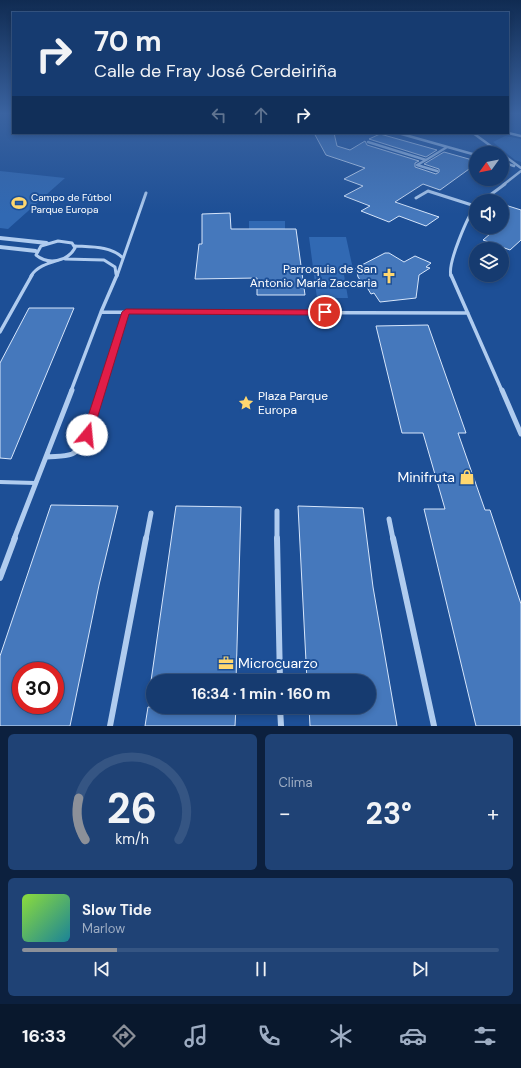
<!DOCTYPE html>
<html lang="es">
<head>
<meta charset="utf-8">
<style>
  body { margin:0; font-family:"DM Sans",sans-serif; background:#1f4275; color:#f1f3f6; height:100vh; display:flex; flex-direction:column; font-size:15px; white-space:nowrap }
  * { box-sizing:border-box; margin:0 }
  p { font-size:13px; color:#9eadc3 }
  .icon { flex:none; width:22px; height:22px; fill:none; stroke:currentColor; stroke-width:2; stroke-linecap:round; stroke-linejoin:round }
  .map { position:relative; height:726px; overflow:hidden }
  .details { display:flex; flex-direction:column; gap:8px; padding:8px; background:#0c203e; flex:1 }
  .details>* { flex:none }
  .banner { position:absolute; left:12px; top:12px; width:497px; height:122px; border-radius:0px; box-shadow:0 2px 6px #0003,0 0 0 1px #355583; background:#163b70; color:#f1f3f6; overflow:hidden }
  .needle { width:26px; rotate:237deg }
  .controls { position:absolute; left:469px; top:146px; display:grid; gap:8px }
  .controls a { display:grid; place-items:center; width:40px; height:40px; border-radius:50%; background:#163b70; box-shadow:0 2px 6px #0003,0 0 0 1px #355583; font-size:20px }
  .speed { position:absolute; left:12px; top:662px; display:flex; gap:8px; font-size:20px; font-weight:700; text-align:center }
  .speed>* { display:grid; place-content:center; width:52px; height:52px; border-radius:50%; background:#163b70; box-shadow:0 2px 6px #0003,0 0 0 1px #355583; line-height:1 }
  .speed .limit { border:6px solid #d22; background:#fff; color:#111 }
  .pin { position:absolute; display:grid; place-items:center; width:34px; height:34px; color:#fff; margin:-17px; border:2px solid #fff; border-radius:50%; box-shadow:0 1px 4px #0007 }
  .me { position:absolute; width:44px; margin:-22px; rotate:17deg; stroke-linejoin:round; filter:drop-shadow(0 0 3px #0008) }
  .turn { display:flex; align-items:center; gap:14px; height:84px; padding:0 16px; font-size:18px }
  .turn .icon { width:52px; height:52px; stroke-width:2.5 }
  .turn b { display:block; font-size:28px; line-height:34px }
  .lanes { display:flex; align-items:center; height:38px; padding:0 16px; background:#0003; justify-content:center; gap:20px; direction:ltr }
  .lanes .off { opacity:.35 }
  .big { font-size:30px; font-weight:700; line-height:1.1 }
  .details .widget { flex:1; display:flex; flex-direction:column; justify-content:center; gap:6px; min-width:0; padding:0 14px; border-radius:6px; background:#1f4275 }
  .details .dial { align-items:center; gap:0 }
  .dial svg { height:104px; overflow:visible; fill:none; stroke:#355583; stroke-width:7; stroke-linecap:round; text-anchor:middle }
  .dial text { fill:#f1f3f6; stroke:none }
  .song { display:flex; align-items:center; gap:12px }
  .cover { width:48px; height:48px; border-radius:6px; background:linear-gradient(135deg,hsl(90 70% 55%),hsl(190 70% 35%)) }
  .played { height:4px; border-radius:2px; background:linear-gradient(90deg,#8c9099 20%,#355583 20%) }
  .keys { display:flex; justify-content:space-around; direction:ltr }
  .heat { display:flex; justify-content:space-between; align-items:center; font-size:22px; direction:ltr }
  .details .tiles { flex:1; display:grid; gap:8px; grid-template-columns:1fr 1fr }
  .widget:last-child { grid-column:span 2 }
  .trip { position:absolute; left:146px; top:674px; width:230px; height:40px; border-radius:20px; background:#163b70; box-shadow:0 2px 6px #0003,0 0 0 1px #355583; font-weight:700; line-height:40px; text-align:center }
  .tab-bar { display:flex; height:64px; justify-content:space-around; align-items:center; background:#09182d; color:#9eadc3 }
  .tab-bar .icon { width:28px; height:28px }
  .tab-bar .on { color:#8c9099 }
  .tab-bar b { font-size:18px; color:#f1f3f6 }
  .map>svg:first-child { display:block }
</style>
</head>
<body>
<div class="map">
<svg width="521" height="726" viewBox="0 0 521 726">
  <rect width="100%" height="100%" fill="#1d4f96"/>
  <!-- green -->
  <path fill="#3169b3" d="M505 136 521 139V162L515 160 493 142Z
    M0 171 65 178 8 229 0 228Z
    M249 221H285V229H249Z
    M309 237H346L353 269H343L348 298H317Z"/>
  <!-- building -->
  <path fill="#4578bc" stroke="#d7e6fb" fill-rule="evenodd" d="M314 133H334L337 146 350 150 365 141 367 145 419 161 415 163V167L436 174 439 172V169L424 164 444 152 476 161V164L440 190 423 184 395 202 439 217 426 226 399 216 389 222 361 211 370 206 344 196 363 186 344 179 365 168 326 155Z
    M380 134 437 150 426 157 369 139Z
    M502 204 521 210V240L510 250 483 240 498 227H502Z
    M230 213 231 229H296L305 295H257V278L195 279 199 244H202V214Z
    M385 253H389L404 262 415 256 431 263 426 267 430 268 419 275 416 298 380 302 374 293 371 294 365 284H363L358 277 356 268Z
    M29 308H74L11 459 0 458V363Z
    M428 325 466 433H458L485 510H490L521 604V726H476L424 509H445L423 433H402L376 326Z
    M51 505 118 506 99 585 70 726H0V656ZM21 671H55V705H21Z
    M176 506 241 507 236 681H151Z
    M298 506 363 508 373 587 397 726H310L309 707H369V681H307Z
    M148 707H236L235 726H145Z"/>
  <g fill="none" stroke-linecap="round" stroke-linejoin="round">
    <!-- pedestrian -->
    <path stroke="#b0ccef" stroke-width="4" d="M0 482 35 483"/>
    <!-- minor-far4 -->
    <path stroke="#b0ccef" stroke-width="2.5" d="M398 133 476 155
      M473 133 521 168
      M508 133 521 136
      M368 142 426 160 447 147
      M426 160 417 165 437 171
      M502 162 514 166
      M503 185 521 171"/>
    <!-- minor-far3 -->
    <path stroke="#b0ccef" stroke-width="3" d="M416 198 428 191 475 206
      M482 201 505 184
      M58 241 72 243 75 248C67 262 48 265 36 255L41 246Z
      M75 246C91 247 111 246 123 258
      M65 259 104 260 115 267 116 274
      M31 276C37 266 49 263 59 260
      M117 276 146 193
      M451 276C447 264 468 215 476 206"/>
    <!-- minor-far2 -->
    <path stroke="#b0ccef" stroke-width="3.5" d="M117 275 101 312 468 313
      M451 275 502 391
      M0 332 32 275
      M71 391 101 312
      M101 391 126 312"/>
    <!-- minor-far1 -->
    <path stroke="#b0ccef" stroke-width="5" d="M502 390 521 434
      M47 457C55 456 64 457 72 454 88 447 96 407 101 390
      M277 511V539
      M389 519 393 539
      M14 539 72 390
      M146 539 151 513"/>
    <!-- minor -->
    <path stroke="#b0ccef" stroke-width="6" d="M277 538 280 681
      M393 538 434 726
      M0 578 15 538
      M280 707 281 726
      M110 726 146 538"/>
    <!-- tertiary -->
    <path fill="#b0ccef" fill-rule="evenodd" d="M0 236 47 241 50 243 47 245 0 240Z
      M0 245 36 249 39 251 36 253 0 249Z"/>
  </g>
  <!-- sky -->
  <linearGradient id="sky" x2="0" y2="1"><stop stop-color="#102b52"/><stop offset="0.53" stop-color="#3a63a0"/><stop offset="1" stop-color="#3a63a0" stop-opacity="0"/></linearGradient>
  <rect width="521" height="214" fill="url(#sky)"/>
  <!-- route -->
  <path fill="#e11d48" stroke="#92132f" d="M126 309 325 310 329 312 325 315 129 314 92 435 91 438H83L82 435 122 312Z"/>
  <!-- icons -->
  <defs>
    <g id="stadium-bare" transform="scale(1.2)"><path d="M0-5a6.5 5 0 1 0 0 10a6.5 5 0 1 0 0-10ZM-3.5-1.8h7v3.6h-7Z" fill="#ffd76f" stroke="#1d4f96" stroke-width="2.5" paint-order="stroke"/></g>
    <g id="church-bare" transform="scale(1.2)"><path d="M-1.2-6h2.4v3.5h3.3v2.4h-3.3V6h-2.4V-.1h-3.3v-2.4h3.3Z" fill="#ffd76f" stroke="#1d4f96" stroke-width="2.5" paint-order="stroke"/></g>
    <g id="sight-bare" transform="scale(1.2)"><path d="M0-6L1.8-2.2L6-1.7L2.9 1.2L3.7 5.4L0 3.3L-3.7 5.4L-2.9 1.2L-6-1.7L-1.8-2.2Z" fill="#ffd76f" stroke="#1d4f96" stroke-width="2.5" paint-order="stroke"/></g>
    <g id="shop-bare" transform="scale(1.2)"><path d="M-5-2.5h2.3a2.7 3.5 0 0 1 5.4 0H5L5.5 6h-11ZM-1.5-2.5h3a1.5 2.3 0 0 0-3 0Z" fill="#ffd76f" stroke="#1d4f96" stroke-width="2.5" paint-order="stroke"/></g>
    <g id="office-bare" transform="scale(1.2)"><path d="M-6-3h4V-5.5h4V-3h4V5H-6ZM-1-4.5V-3h2v-1.5ZM-6 0V1H6V0Z" fill="#ffd76f" stroke="#1d4f96" stroke-width="2.5" paint-order="stroke"/></g>
  </defs>
  <g fill-rule="evenodd">
    <use href="#stadium-bare" x="19" y="203"/>
    <use href="#church-bare" x="389" y="276"/>
    <use href="#sight-bare" x="246" y="403"/>
    <use href="#shop-bare" x="467" y="477"/>
    <use href="#office-bare" x="226" y="663"/>
  </g>
  <g text-anchor="middle" dominant-baseline="central" stroke-width="4" stroke-linejoin="round" paint-order="stroke">
    <!-- far-poi labels -->
    <g font-size="10" fill="#fff" stroke="#1d4f96" text-anchor="start">
      <text x="31" y="197">Campo de Fútbol<tspan x="31" dy="12">Parque Europa</tspan></text>
    </g>
    <!-- poi labels -->
    <g font-size="12" fill="#fff" stroke="#1d4f96" text-anchor="end">
      <text x="377" y="269">Parroquia de San<tspan x="377" dy="14">Antonio María Zaccaria</tspan></text>
      <text x="258" y="396" text-anchor="start">Plaza Parque<tspan x="258" dy="14">Europa</tspan></text>
    </g>
    <!-- near-poi labels -->
    <g font-size="14" fill="#fff" stroke="#1d4f96" text-anchor="end">
      <text x="455" y="477">Minifruta</text>
      <text x="238" y="663" text-anchor="start">Microcuarzo</text>
    </g>
  </g>
</svg>
<div class="controls">
<a><svg class="needle" viewBox="-14 -14 28 28"><path d="M0-13l5 13h-10z" fill="#e53935"/><path d="M0 13l5-13h-10z" fill="#9eadc3"/></svg></a>
<a><svg class="icon" aria-label="sound" viewBox="0 0 24 24"><path d="M4 9h4l5-4v14l-5-4H4zM17 9q2 3 0 6"/></svg></a>
<a><svg class="icon" aria-label="layers" viewBox="0 0 24 24"><path d="M12 4l9 5-9 5-9-5zM3 14l9 5 9-5"/></svg></a>
</div>
<div class="speed"><div class="limit">30</div></div>
<div class="pin" style="left:325px;top:312px;background:#d93025"><svg class="icon" aria-label="arrive" viewBox="0 0 24 24"><path d="M6 21V4h12l-3 4 3 4H6"/></svg></div>
<svg class="me" style="left:87px;top:435px" viewBox="-20 -20 40 40"><circle r="19" fill="#fff"/><path d="M0-13L10 11 0 6-10 11z" fill="#e11d48"/></svg>
<div class="trip">16:34 · 1 min · 160 m</div>
<div class="banner">
<div class="turn"><svg class="icon" aria-label="right" viewBox="0 0 24 24"><path d="M7 20v-9h11M14 6l5 5-5 5"/></svg><div><b>70 m</b>Calle de Fray José Cerdeiriña</div></div>
<div class="lanes"><svg class="icon off" aria-label="left" viewBox="0 0 24 24"><path d="M17 20v-9H6M10 6l-5 5 5 5"/></svg><svg class="icon off" aria-label="ahead" viewBox="0 0 24 24"><path d="M12 20V5M6 11l6-6 6 6"/></svg><svg class="icon" aria-label="right" viewBox="0 0 24 24"><path d="M7 20v-9h11M14 6l5 5-5 5"/></svg></div>
</div>
</div>
<section class="details">
<div class="tiles">
<div class="widget dial"><svg viewBox="0 0 100 80">
<path d="M14 69A42 42 0 1 1 86 69"/>
<path d="M14 69A42 42 0 0 1 9 37" stroke="#8c9099"/>
<text x="50" y="56" font-size="32" font-weight="700">26</text>
<text x="50" y="72" font-size="11">km/h</text>
</svg></div>
<div class="widget"><p>Clima</p>
<div class="heat"><a>−</a><b class="big">23°</b><a>+</a></div>
</div>
<div class="widget">
<div class="song"><i class="cover"></i><div><b>Slow Tide</b><p>Marlow</p></div></div>
<div class="played"></div>
<div class="keys"><svg class="icon" aria-label="previous" viewBox="0 0 24 24"><path d="M18 5L8 12l10 7zM5 5v14"/></svg><svg class="icon" aria-label="pause" viewBox="0 0 24 24"><path d="M8 5v14M16 5v14"/></svg><svg class="icon" aria-label="next" viewBox="0 0 24 24"><path d="M6 5l10 7-10 7zM19 5v14"/></svg></div>
</div>
</div>
</section>
<nav class="tab-bar">
<b>16:33</b>
<svg class="icon on" aria-label="directions" viewBox="0 0 24 24"><path d="M12 3l9 9-9 9-9-9zM9 14v-3h6M13 9l2 2-2 2"/></svg>
<svg class="icon" aria-label="music" viewBox="0 0 24 24"><path d="M9 18V5l10-2v13"/><circle cx="6" cy="18" r="3"/><circle cx="16" cy="16" r="3"/></svg>
<svg class="icon" aria-label="phone" viewBox="0 0 24 24"><path d="M5 4h4l2 5-3 2q2 4 5 5l2-3 5 2v4C11 20 4 13 5 4z"/></svg>
<svg class="icon" aria-label="climate" viewBox="0 0 24 24"><path d="M12 3v18M4 7l16 10M4 17L20 7"/></svg>
<svg class="icon" aria-label="car" viewBox="0 0 24 24"><path d="M5 17H2v-5l4-1 3-4h7l3 4 3 1v5h-3M9 17h6M6 11h13"/><circle cx="7" cy="17" r="2"/><circle cx="17" cy="17" r="2"/></svg>
<svg class="icon" aria-label="filters" viewBox="0 0 24 24"><path d="M4 7h16M4 17h16"/><circle cx="9" cy="7" r="2"/><circle cx="15" cy="17" r="2"/></svg>
</nav>
</body>
</html>
